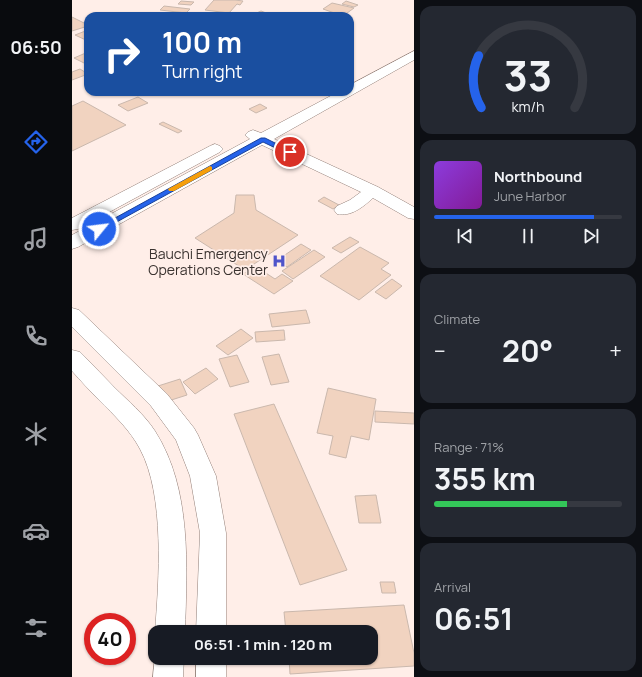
<!DOCTYPE html>
<html lang="en">
<head>
<meta charset="utf-8">
<style>
  body { margin:0; font-family:Manrope,sans-serif; background:#242831; color:#f1f3f6; height:100vh; display:flex; flex-direction:column; font-size:15px; white-space:nowrap }
  * { box-sizing:border-box; margin:0 }
  p { font-size:13px; color:#9ea1a6 }
  .icon { flex:none; width:22px; height:22px; fill:none; stroke:currentColor; stroke-width:2; stroke-linecap:round; stroke-linejoin:round }
  .map { position:relative; flex:1; overflow:hidden }
  .side { display:flex; flex-direction:column; gap:6px; padding:6px; background:#0d0f14; width:228px }
  .side>* { flex:none }
  .hud { position:absolute; left:12px; top:12px; width:270px; height:84px; border-radius:12px; box-shadow:0 1px 3px #0004; background:#1a4fa0; color:#fff; overflow:hidden }
  .speed { position:absolute; left:12px; top:613px; display:flex; gap:8px; font-size:20px; font-weight:700; text-align:center }
  .speed>* { display:grid; place-content:center; width:52px; height:52px; border-radius:50%; background:#171b24; box-shadow:0 1px 3px #0004; line-height:1 }
  .speed .limit { border:6px solid #d22; background:#fff; color:#111 }
  .pin { position:absolute; display:grid; place-items:center; width:34px; height:34px; color:#fff; margin:-17px; border:2px solid #fff; border-radius:50%; box-shadow:0 1px 4px #0007 }
  .me { position:absolute; width:44px; margin:-22px; rotate:61deg; stroke-linejoin:round; filter:drop-shadow(0 0 3px #0008) }
  .turn { display:flex; align-items:center; gap:14px; height:84px; padding:0 12px; font-size:18px }
  .turn .icon { width:52px; height:52px; stroke-width:2.5 }
  .turn b { display:block; font-size:28px; line-height:34px }
  .big { font-size:30px; font-weight:700; line-height:1.1 }
  .side .widget { flex:1; display:flex; flex-direction:column; justify-content:center; gap:6px; min-width:0; padding:0 14px; border-radius:12px; background:#242831 }
  .side .dial { align-items:center; gap:0 }
  .dial svg { height:104px; overflow:visible; fill:none; stroke:#363941; stroke-width:7; stroke-linecap:round; text-anchor:middle }
  .dial text { fill:#f1f3f6; stroke:none }
  .song { display:flex; align-items:center; gap:12px }
  .cover { width:48px; height:48px; border-radius:6px; background:linear-gradient(135deg,hsl(270 70% 55%),hsl(290 70% 35%)) }
  .played { height:4px; border-radius:2px; background:linear-gradient(90deg,#2563eb 85%,#363941 85%) }
  .keys { display:flex; justify-content:space-around; direction:ltr }
  .heat { display:flex; justify-content:space-between; align-items:center; font-size:22px; direction:ltr }
  .charge { height:6px; border-radius:3px; background:linear-gradient(90deg,#34c759 71%,#363941 0) }
  .trip { position:absolute; left:76px; top:625px; width:230px; height:40px; border-radius:12px; background:#171b24; box-shadow:0 1px 3px #0004; font-weight:700; line-height:40px; text-align:center }
  main { display:flex; flex:1; min-height:0 }
  .tab-bar { display:flex; flex-direction:column; width:72px; justify-content:space-around; align-items:center; background:#090b0e; color:#9ea1a6 }
  .tab-bar .icon { width:28px; height:28px }
  .tab-bar .on { color:#2563eb }
  .tab-bar b { font-size:18px; color:#f1f3f6 }
  .map>svg:first-child { display:block }
</style>
</head>
<body>
<main>
<nav class="tab-bar">
<b>06:50</b>
<svg class="icon on" aria-label="directions" viewBox="0 0 24 24"><path d="M12 3l9 9-9 9-9-9zM9 14v-3h6M13 9l2 2-2 2"/></svg>
<svg class="icon" aria-label="music" viewBox="0 0 24 24"><path d="M9 18V5l10-2v13"/><circle cx="6" cy="18" r="3"/><circle cx="16" cy="16" r="3"/></svg>
<svg class="icon" aria-label="phone" viewBox="0 0 24 24"><path d="M5 4h4l2 5-3 2q2 4 5 5l2-3 5 2v4C11 20 4 13 5 4z"/></svg>
<svg class="icon" aria-label="climate" viewBox="0 0 24 24"><path d="M12 3v18M4 7l16 10M4 17L20 7"/></svg>
<svg class="icon" aria-label="car" viewBox="0 0 24 24"><path d="M5 17H2v-5l4-1 3-4h7l3 4 3 1v5h-3M9 17h6M6 11h13"/><circle cx="7" cy="17" r="2"/><circle cx="17" cy="17" r="2"/></svg>
<svg class="icon" aria-label="filters" viewBox="0 0 24 24"><path d="M4 7h16M4 17h16"/><circle cx="9" cy="7" r="2"/><circle cx="15" cy="17" r="2"/></svg>
</nav>
<div class="map">
<svg width="342" height="677" viewBox="0 0 342 677">
  <rect width="100%" height="100%" fill="#ffeee8"/>
  <!-- building -->
  <path fill="#f1d3c0" stroke="#cab8ad" d="M142 0H163L171 1 168 5 165 4 157 13 133 10Z
    M109 1 122 2 119 5 106 4Z
    M274 1 286 5 282 7 270 4Z
    M260 3 282 8 271 16 251 9Z
    M92 6 118 9 114 13 88 10Z
    M189 11 202 16H178Z
    M0 17 16 25V26L0 31Z
    M16 30V41L3 35Z
    M16 52V65L2 58Z
    M8 69 16 74 0 80V72Z
    M66 97 76 103 56 111 46 105Z
    M11 101 54 125 0 151V106Z
    M188 104 195 108 184 113 177 109Z
    M91 122 110 131 106 133 87 124Z
    M164 195H182L184 210 226 235 173 270 123 238 162 213Z
    M252 197 267 205 261 209 246 201Z
    M278 237 287 242 269 253 260 248Z
    M229 244 239 250 215 267 204 261Z
    M288 247 317 263 309 269 319 275 287 300 248 276Z
    M242 250 253 257 221 279 210 271Z
    M183 266 203 279 210 274 221 281 202 294 171 274Z
    M320 279 330 286 314 299 303 292Z
    M234 310 238 323 200 327 197 314Z
    M169 329 181 338 156 355 144 346Z
    M212 330 213 340 184 342 183 332Z
    M207 354 217 382 199 385 190 357Z
    M165 355 177 382 158 387 147 359Z
    M134 368 146 379 123 394 111 382Z
    M108 379 115 395 93 402 86 386Z
    M256 388 304 399 297 440 279 436 274 458 257 454 261 436 245 433Z
    M202 404 275 570 228 585 162 414Z
    M303 411 342 413V424L303 422Z
    M304 495 309 523H287L283 496Z
    M308 582H322L324 593H310Z
    M332 605 342 653V666L218 674 217 658H299V632H214L212 612Z"/>
  <g fill="none" stroke-linecap="round" stroke-linejoin="round">
    <!-- minor casing -->
    <g stroke="#938079" stroke-width="1">
      <path id="minor" d="M342 51V60L202 139 306 187 342 207V219L336 218 301 198C291 207 279 217 265 214L262 210 265 206 278 200 289 192 190 145 6 247 0 249V235L178 139 173 135 176 132 181 130 189 133 266 92H278V85Z
        M143 144 148 146 151 149 148 152 6 229 0 230V218L138 146Z
        M0 308 7 310 95 394 122 428 126 435 144 476 154 533V632H124L128 533 118 476 104 440 79 406 0 327Z
        M0 350 8 352 12 356C22 366 32 377 42 387 56 401 72 414 83 431 120 489 115 566 113 632H83C87 580 93 495 68 449 58 430 42 415 27 400 18 391 9 381 0 371Z
        M83 655V658H112L111 677H81Z
        M124 658H154V677H124Z"/>
    </g>
    <!-- minor -->
    <use href="#minor" fill="#fff" fill-rule="evenodd"/>
  </g>
  <!-- route -->
  <path fill="#2563eb" stroke="#184099" d="M189 138H193L221 152 216 154 191 142 30 230H25L23 229Z"/>
  <!-- slow -->
  <path fill="#f59e0b" d="M138 166 140 167V170L102 191H97L96 189Z"/>
  <!-- icons -->
  <defs>
    <g id="hospital-bare" transform="scale(1.08)"><path d="M-5-5h3v3.5h4V-5h3V5h-3V1.5h-4V5h-3Z" fill="#4f54ca" stroke="#ffeee8" stroke-width="2.5" paint-order="stroke"/></g>
  </defs>
  <g fill-rule="evenodd">
    <use href="#hospital-bare" x="207" y="261"/>
  </g>
  <g text-anchor="middle" dominant-baseline="central" stroke-width="3.5" stroke-linejoin="round" paint-order="stroke">
    <!-- poi labels -->
    <g font-size="14" fill="#3b3330" stroke="#ffeee8" text-anchor="end">
      <text x="196" y="253">Bauchi Emergency<tspan x="196" dy="16">Operations Center</tspan></text>
    </g>
  </g>
</svg>
<div class="speed"><div class="limit">40</div></div>
<div class="pin" style="left:218px;top:152px;background:#d93025"><svg class="icon" aria-label="arrive" viewBox="0 0 24 24"><path d="M6 21V4h12l-3 4 3 4H6"/></svg></div>
<svg class="me" style="left:27px;top:229px" viewBox="-20 -20 40 40"><circle r="17" fill="#2563eb" stroke="#fff" stroke-width="3"/><path d="M0-11L8 9 0 5-8 9z" fill="#fff"/></svg>
<div class="trip">06:51 · 1 min · 120 m</div>
<div class="hud">
<div class="turn"><svg class="icon" aria-label="right" viewBox="0 0 24 24"><path d="M7 20v-9h11M14 6l5 5-5 5"/></svg><div><b>100 m</b>Turn right</div></div>
</div>
</div>
<section class="side">
<div class="widget dial"><svg viewBox="0 0 100 80">
<path d="M14 69A42 42 0 1 1 86 69"/>
<path d="M14 69A42 42 0 0 1 12 29" stroke="#2563eb"/>
<text x="50" y="56" font-size="32" font-weight="700">33</text>
<text x="50" y="72" font-size="11">km/h</text>
</svg></div>
<div class="widget">
<div class="song"><i class="cover"></i><div><b>Northbound</b><p>June Harbor</p></div></div>
<div class="played"></div>
<div class="keys"><svg class="icon" aria-label="previous" viewBox="0 0 24 24"><path d="M18 5L8 12l10 7zM5 5v14"/></svg><svg class="icon" aria-label="pause" viewBox="0 0 24 24"><path d="M8 5v14M16 5v14"/></svg><svg class="icon" aria-label="next" viewBox="0 0 24 24"><path d="M6 5l10 7-10 7zM19 5v14"/></svg></div>
</div>
<div class="widget"><p>Climate</p>
<div class="heat"><a>−</a><b class="big">20°</b><a>+</a></div>
</div>
<div class="widget"><p>Range · 71%</p><b class="big">355 km</b><div class="charge"></div></div>
<div class="widget"><p>Arrival</p><b class="big">06:51</b></div>
</section>
</main>
</body>
</html>
